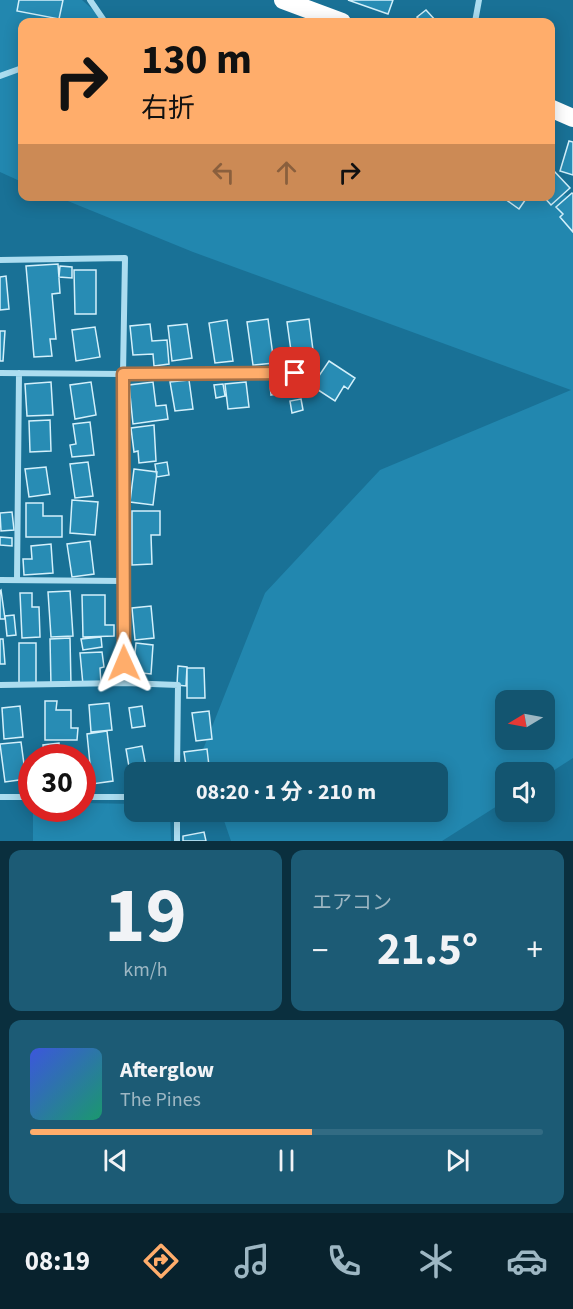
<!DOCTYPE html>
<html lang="ja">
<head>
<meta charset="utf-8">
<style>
  body { margin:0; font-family:"Source Sans 3","Noto Sans JP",sans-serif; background:#1c5b75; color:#f1f3f6; height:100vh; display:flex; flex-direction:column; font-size:22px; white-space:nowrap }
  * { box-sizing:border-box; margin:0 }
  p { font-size:20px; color:#9db7c3 }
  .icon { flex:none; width:33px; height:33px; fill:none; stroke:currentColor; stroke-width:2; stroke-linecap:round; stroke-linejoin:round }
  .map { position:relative; height:841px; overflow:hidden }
  .drawer { display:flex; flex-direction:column; gap:9px; padding:9px; background:#0a2f3e; flex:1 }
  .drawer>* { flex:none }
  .top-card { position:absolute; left:18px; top:18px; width:537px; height:183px; border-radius:12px; box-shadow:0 3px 15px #0003; background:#ffad6b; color:#111; overflow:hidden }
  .needle { width:39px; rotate:260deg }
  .tools { position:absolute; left:495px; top:690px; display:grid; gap:12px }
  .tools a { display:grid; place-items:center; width:60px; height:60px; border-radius:12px; background:#135570; box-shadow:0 3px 15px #0003; font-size:30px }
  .speed { position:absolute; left:18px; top:744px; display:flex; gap:12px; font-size:30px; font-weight:700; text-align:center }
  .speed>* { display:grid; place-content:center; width:78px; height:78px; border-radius:50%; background:#135570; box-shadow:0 3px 15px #0003; line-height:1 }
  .speed .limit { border:9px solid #d22; background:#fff; color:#111 }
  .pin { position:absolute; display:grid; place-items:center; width:51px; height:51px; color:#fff; margin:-26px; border-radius:12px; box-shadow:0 3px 9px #0006 }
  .me { position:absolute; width:66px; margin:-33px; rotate:359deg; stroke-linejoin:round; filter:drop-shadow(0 0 4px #0008) }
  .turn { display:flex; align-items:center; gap:21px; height:126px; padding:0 24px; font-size:27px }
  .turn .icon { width:78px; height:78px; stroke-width:2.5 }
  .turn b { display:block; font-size:42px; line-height:51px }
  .lanes { display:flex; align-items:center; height:57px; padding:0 24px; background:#0003; justify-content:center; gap:30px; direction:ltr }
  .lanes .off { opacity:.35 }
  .big { font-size:45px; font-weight:700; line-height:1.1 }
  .drawer .card { flex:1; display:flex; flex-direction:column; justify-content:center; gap:9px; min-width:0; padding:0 21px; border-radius:12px; background:#1c5b75 }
  .drawer .dial { align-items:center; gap:0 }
  .dial b { font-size:78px; line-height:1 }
  .song { display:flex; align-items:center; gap:18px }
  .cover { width:72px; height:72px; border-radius:9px; background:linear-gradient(135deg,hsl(230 70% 55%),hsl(160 70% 35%)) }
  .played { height:6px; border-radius:3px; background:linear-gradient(90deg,#ffad6b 55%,#326b83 55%) }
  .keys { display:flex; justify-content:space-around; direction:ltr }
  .heat { display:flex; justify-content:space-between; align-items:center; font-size:33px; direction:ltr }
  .drawer .tiles { flex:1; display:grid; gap:9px; grid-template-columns:1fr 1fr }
  .card:last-child { grid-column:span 2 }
  .trip { position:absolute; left:124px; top:762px; width:324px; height:60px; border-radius:12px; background:#135570; box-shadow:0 3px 15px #0003; font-weight:700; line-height:60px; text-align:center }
  .menu { display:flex; height:96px; justify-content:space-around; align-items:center; background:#08222d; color:#9db7c3 }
  .menu .icon { width:42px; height:42px }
  .menu .current { color:#ffad6b }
  .menu b { font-size:27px; color:#f1f3f6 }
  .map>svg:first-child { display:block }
</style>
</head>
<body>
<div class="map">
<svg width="573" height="841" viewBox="0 0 573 841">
  <rect width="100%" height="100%" fill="#197196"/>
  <!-- green -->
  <path fill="#2287af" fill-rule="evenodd" d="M0 0H82L107 22H22V182L0 172Z
    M551 188 573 199V758L545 776 544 772H506L505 801 442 841H231L221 812H438V772H209L202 752 265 593 380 470 571 390 193 252 58 197 349 196 356 200 365 196H550ZM506 700H544V740H506Z
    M83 803 135 804V812H170L171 841H33V809L82 808Z"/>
  <!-- building -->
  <path fill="#288cb4" stroke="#d3f0fb" stroke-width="1.5" d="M19 0H63L59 19 17 11Z
    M348 0H393L388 14Z
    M426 10 437 22H422L417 17Z
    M569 141 573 142V175L560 171Z
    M554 171 570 188 551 205 543 196H550V175Z
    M572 193 573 194V232L560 217 563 214 556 207Z
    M501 196H528L519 209Z
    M58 264 60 293 52 294 56 339H50L52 356 34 357 26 266Z
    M60 266 72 267V278L59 277Z
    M74 270H96V314H75Z
    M6 276 9 309 0 310V277Z
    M268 319 274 363 253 365 247 322Z
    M309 319 314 358 296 361 297 365H293L287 322Z
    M227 320 233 361 215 363 209 323Z
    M150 324 152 341 167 340 169 364 154 366 153 354 133 355 130 326Z
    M187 324 192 358 172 361 168 326Z
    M95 327 100 357 76 361 72 330Z
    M0 331H5L3 361H0Z
    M329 361 355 378 348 389 344 386 335 401 312 386Z
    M189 380 193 409 175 411 170 382Z
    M284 381 286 392 271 395 270 384Z
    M51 382 53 415 27 416 25 384Z
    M91 382 96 415 75 419 70 385Z
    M153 382 156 406 166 405 168 419 133 424 129 385Z
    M246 382 249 407 228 409 225 384Z
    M223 384 225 396 216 398 214 385Z
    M301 399 303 410 292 413 290 401Z
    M50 420 51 451 30 452 29 421Z
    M90 422 94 455 72 457 70 445 76 444 73 424Z
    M154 425 156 461 139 463 138 451 134 452 131 428Z
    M88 462 93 496 75 498 70 464Z
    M167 462 169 475 157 477 155 464Z
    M46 467 50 494 29 497 25 469Z
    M134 469 157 472 153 505 130 502Z
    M72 500 98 502 95 535 70 533Z
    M26 503H43V516H62V537H26Z
    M132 511H160V535H151L152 564 132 565Z
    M12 512 14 530 1 531 0 513Z
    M0 537 12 538V546L0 545Z
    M90 541 94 574 72 577 67 544Z
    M51 544 53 573 24 575 23 559H32L31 546Z
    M1 590 5 619H0V591Z
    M70 591 73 636 51 637 48 592Z
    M20 593H32V607H39L40 637 22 638Z
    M82 595H105V625H114V636L83 637Z
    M151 606 154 638 135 640 132 608Z
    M14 615 16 635 7 636 5 616Z
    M101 637 102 647 83 650 81 639Z
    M70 638 71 685 51 686 50 639Z
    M0 639H3L5 664H0Z
    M19 643H36V685H19Z
    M136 643 153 645 151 674 133 672Z
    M102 652 104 667 100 668 101 684 83 685 80 653Z
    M178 666 187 667 186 686 177 685Z
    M187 668H204L205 698H187Z
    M45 701H57L56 710H71V728H78L77 740H45Z
    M109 703 112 730 91 732 89 705Z
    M20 706 23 737 4 739 2 708Z
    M142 706 145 726 132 728 129 708Z
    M209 711 212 739 196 741 192 713Z
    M107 731 113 781 92 784 87 734Z
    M21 742 26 779 5 782 0 744Z
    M59 743 60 758H44L43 745Z
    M142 746 147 772H135V790H133L126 749Z
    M207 749 209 766 203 767 204 772H187L184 752Z
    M82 764H86L87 790H82Z
    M204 832 206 841H183V836Z"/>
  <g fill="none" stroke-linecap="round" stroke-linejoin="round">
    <!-- street -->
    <path stroke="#acddf0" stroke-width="6" d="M90 0 105 22
      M475 22 479 0
      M0 76 22 68
      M0 260 125 258 123 374 295 373
      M0 373 123 374 125 683 178 685 177 772
      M0 580 123 581
      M17 580 19 373
      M0 685 125 683
      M0 797H32
      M82 797H135
      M177 841V812"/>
    <!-- highway -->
    <path stroke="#fff" stroke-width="18" d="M283 0 342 22
      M550 108 573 118"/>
  </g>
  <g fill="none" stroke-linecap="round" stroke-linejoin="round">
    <!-- route casing -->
    <g stroke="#a67046" stroke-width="15">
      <path id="route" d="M124 663 123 374 295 373"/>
    </g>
    <!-- route -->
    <use href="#route" stroke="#ffad6b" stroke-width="10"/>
  </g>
</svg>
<div class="tools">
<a><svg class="needle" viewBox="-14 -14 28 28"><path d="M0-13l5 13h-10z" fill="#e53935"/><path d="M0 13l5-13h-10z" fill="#9db7c3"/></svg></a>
<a><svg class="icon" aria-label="sound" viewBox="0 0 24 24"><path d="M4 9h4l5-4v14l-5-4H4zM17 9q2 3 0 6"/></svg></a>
</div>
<div class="speed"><div class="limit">30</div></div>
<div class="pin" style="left:295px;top:373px;background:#d93025"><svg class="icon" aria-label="arrive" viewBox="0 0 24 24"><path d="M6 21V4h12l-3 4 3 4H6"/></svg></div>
<svg class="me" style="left:124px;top:663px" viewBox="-20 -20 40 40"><path d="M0-17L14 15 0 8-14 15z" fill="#ffad6b" stroke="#fff" stroke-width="4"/></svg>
<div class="trip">08:20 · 1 分 · 210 m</div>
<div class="top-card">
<div class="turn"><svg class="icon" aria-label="right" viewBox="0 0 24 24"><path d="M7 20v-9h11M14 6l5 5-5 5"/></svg><div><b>130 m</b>右折</div></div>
<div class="lanes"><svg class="icon off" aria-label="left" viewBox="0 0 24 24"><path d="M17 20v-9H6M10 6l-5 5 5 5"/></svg><svg class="icon off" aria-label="ahead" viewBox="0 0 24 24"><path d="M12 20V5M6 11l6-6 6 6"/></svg><svg class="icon" aria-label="right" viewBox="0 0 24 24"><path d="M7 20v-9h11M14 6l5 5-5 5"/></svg></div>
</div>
</div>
<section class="drawer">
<div class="tiles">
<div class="card dial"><b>19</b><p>km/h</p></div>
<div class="card"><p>エアコン</p>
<div class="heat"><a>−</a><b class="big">21.5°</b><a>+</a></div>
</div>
<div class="card">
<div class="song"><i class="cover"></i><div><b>Afterglow</b><p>The Pines</p></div></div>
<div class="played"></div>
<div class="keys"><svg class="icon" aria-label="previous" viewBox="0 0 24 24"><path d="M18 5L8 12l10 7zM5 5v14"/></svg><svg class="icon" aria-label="pause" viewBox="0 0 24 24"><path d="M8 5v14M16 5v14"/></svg><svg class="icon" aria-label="next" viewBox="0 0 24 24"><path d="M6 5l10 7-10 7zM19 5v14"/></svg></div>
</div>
</div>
</section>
<nav class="menu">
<b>08:19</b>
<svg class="icon current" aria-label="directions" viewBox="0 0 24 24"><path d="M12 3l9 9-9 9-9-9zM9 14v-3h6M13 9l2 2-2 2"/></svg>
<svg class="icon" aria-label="music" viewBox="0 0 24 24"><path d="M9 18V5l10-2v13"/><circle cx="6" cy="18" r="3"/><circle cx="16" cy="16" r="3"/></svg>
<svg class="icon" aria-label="phone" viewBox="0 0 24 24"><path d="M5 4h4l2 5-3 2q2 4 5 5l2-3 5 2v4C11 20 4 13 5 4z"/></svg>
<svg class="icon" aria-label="climate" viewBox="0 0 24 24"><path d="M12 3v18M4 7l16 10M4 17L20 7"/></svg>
<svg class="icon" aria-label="car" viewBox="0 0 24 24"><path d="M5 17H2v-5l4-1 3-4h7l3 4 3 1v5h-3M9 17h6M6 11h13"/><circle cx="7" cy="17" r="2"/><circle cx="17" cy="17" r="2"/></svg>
</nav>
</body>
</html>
